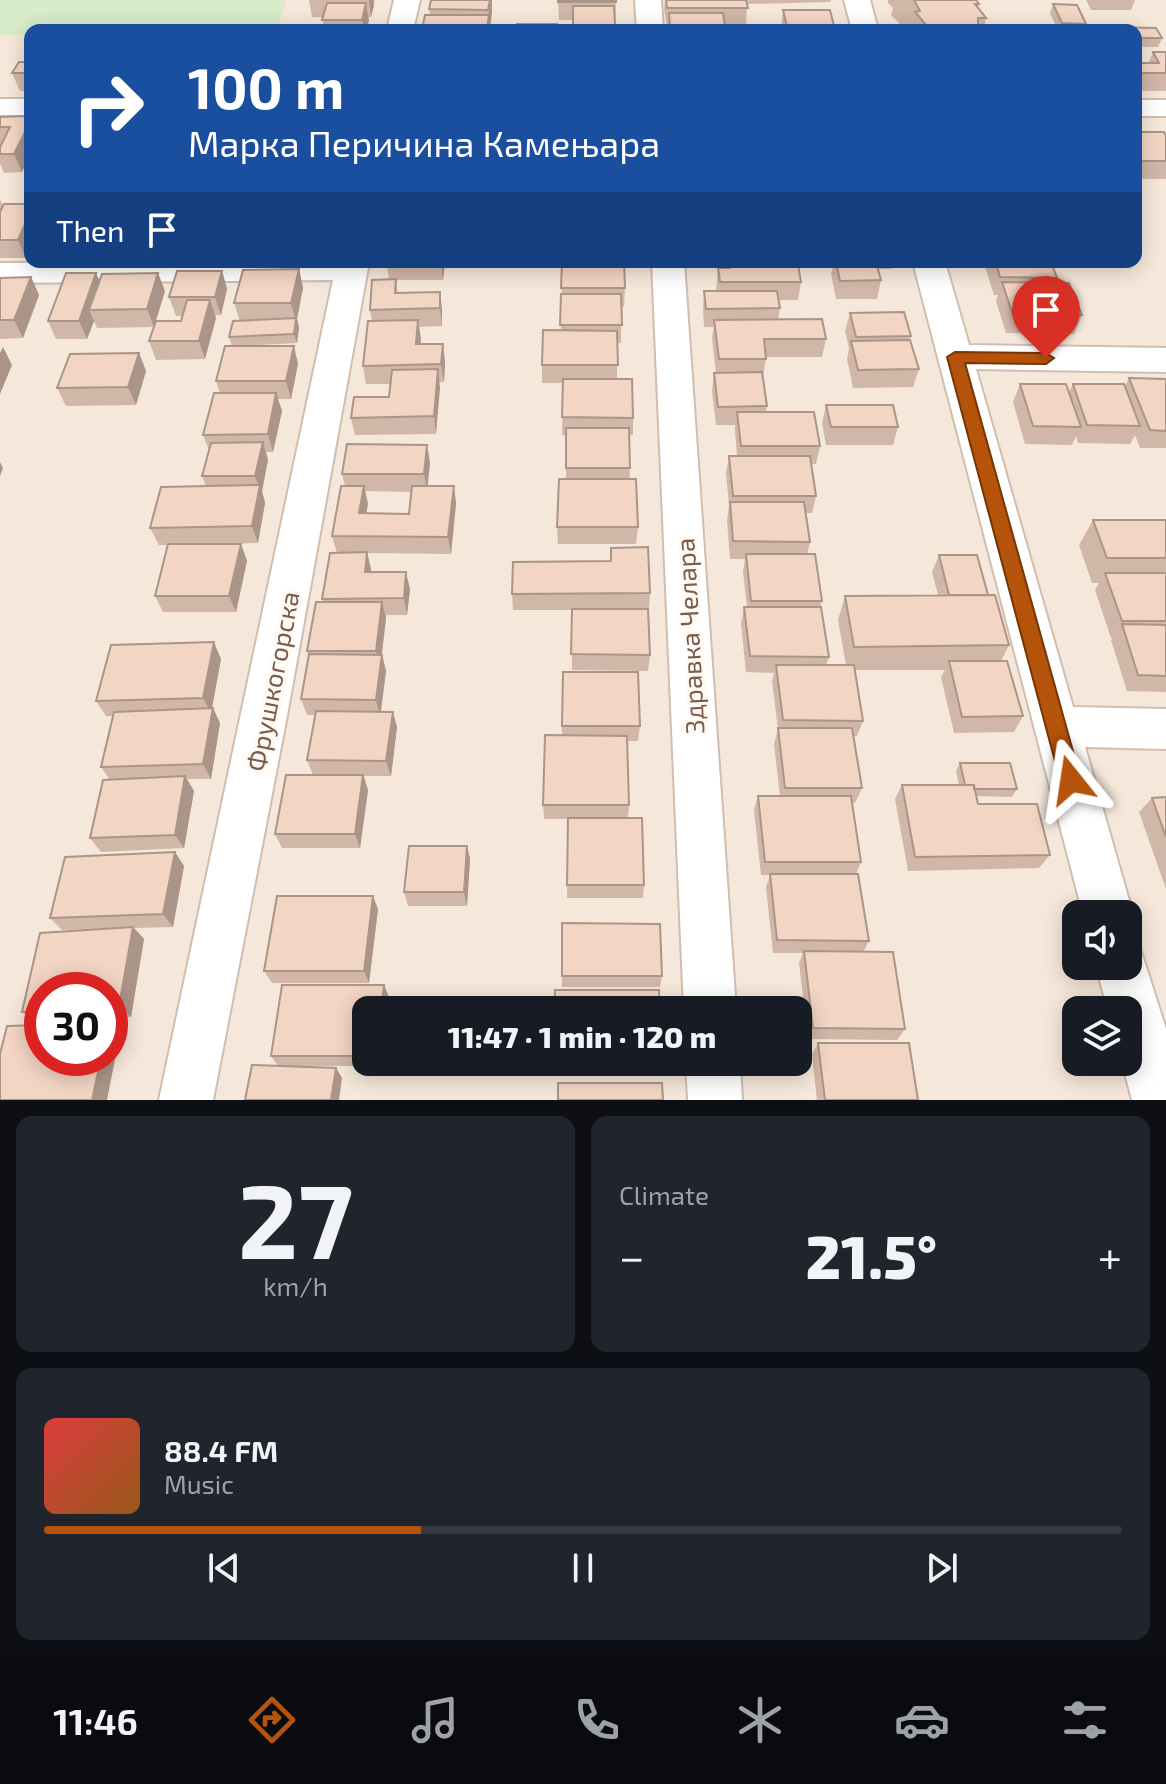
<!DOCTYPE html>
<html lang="en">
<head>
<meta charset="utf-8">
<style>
  body { margin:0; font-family:"Exo 2",sans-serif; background:#20242c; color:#f1f3f6; height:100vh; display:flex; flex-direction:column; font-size:30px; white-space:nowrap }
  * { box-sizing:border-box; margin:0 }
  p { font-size:26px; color:#9ea1a6 }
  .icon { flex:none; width:44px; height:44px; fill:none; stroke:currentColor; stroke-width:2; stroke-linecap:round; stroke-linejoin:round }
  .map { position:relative; height:1100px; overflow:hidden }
  .drawer { display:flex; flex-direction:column; gap:16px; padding:16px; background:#0d0f14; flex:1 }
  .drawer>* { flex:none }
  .banner { position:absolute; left:24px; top:24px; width:1118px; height:244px; border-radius:16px; box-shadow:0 4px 20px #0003; background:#1a4fa0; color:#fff; overflow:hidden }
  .fabs { position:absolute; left:1062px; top:900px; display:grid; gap:16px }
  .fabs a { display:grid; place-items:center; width:80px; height:80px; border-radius:16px; background:#171b24; box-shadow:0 4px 20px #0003; font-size:40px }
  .speed { position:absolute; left:24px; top:972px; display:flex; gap:16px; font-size:40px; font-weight:700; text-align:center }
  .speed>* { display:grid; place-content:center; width:104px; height:104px; border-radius:50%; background:#171b24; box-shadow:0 4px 20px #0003; line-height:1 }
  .speed .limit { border:12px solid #d22; background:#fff; color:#111 }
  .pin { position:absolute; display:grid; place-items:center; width:68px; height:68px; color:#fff; margin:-82px -34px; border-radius:50% 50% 50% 0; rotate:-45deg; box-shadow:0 0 8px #0007 }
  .pin .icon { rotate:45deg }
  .me { position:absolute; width:88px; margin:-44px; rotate:345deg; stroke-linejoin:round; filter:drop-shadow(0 0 6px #0008) }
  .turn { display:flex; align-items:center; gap:28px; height:168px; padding:0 32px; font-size:36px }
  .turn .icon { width:104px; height:104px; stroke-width:2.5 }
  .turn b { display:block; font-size:56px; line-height:68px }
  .then { display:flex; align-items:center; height:76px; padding:0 32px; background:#0003; gap:16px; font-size:30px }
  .big { font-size:60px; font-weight:800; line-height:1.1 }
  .drawer .card { flex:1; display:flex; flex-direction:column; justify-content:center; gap:12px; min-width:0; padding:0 28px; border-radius:16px; background:#20242c }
  .drawer .dial { align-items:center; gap:0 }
  .dial b { font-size:104px; line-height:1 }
  .song { display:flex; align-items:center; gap:24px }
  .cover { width:96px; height:96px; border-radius:12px; background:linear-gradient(135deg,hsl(0 70% 55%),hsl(30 70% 35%)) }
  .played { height:8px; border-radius:4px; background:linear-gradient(90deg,#b45309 35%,#363941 35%) }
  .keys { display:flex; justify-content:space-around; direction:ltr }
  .heat { display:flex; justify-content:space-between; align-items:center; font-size:44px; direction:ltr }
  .drawer .tiles { flex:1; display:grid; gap:16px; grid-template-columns:1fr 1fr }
  .card:last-child { grid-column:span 2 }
  .trip { position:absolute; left:352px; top:996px; width:460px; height:80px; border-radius:16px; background:#171b24; box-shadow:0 4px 20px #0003; font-weight:800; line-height:80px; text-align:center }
  .dock { display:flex; height:128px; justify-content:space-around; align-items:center; background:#090b0e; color:#9ea1a6 }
  .dock .icon { width:56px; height:56px }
  .dock .current { color:#b45309 }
  .dock b { font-size:36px; color:#f1f3f6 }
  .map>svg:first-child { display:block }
</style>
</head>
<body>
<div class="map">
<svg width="1166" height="1100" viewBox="0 0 1166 1100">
  <rect width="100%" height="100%" fill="#fdf6ec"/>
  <!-- residential -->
  <path fill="#f5e8da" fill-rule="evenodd" d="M0 0H1166V1100H0ZM30 30H1136V262H30ZM1076 914H1128V966H1076ZM42 990H110V1058H42ZM366 1010H798V1062H366ZM1076 1010H1128V1062H1076Z"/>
  <!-- green -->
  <path fill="#d8ecc9" d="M0 0H286L277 30H30V35H0Z"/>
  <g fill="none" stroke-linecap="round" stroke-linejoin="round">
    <!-- minor casing -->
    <g stroke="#d1beb0" stroke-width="4">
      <path id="minor" d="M394 0H420L413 30H387Z
        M635 0H661L663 30H637Z
        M844 0H870L878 30H852Z
        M0 99H30V115H0Z
        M1136 100H1166V116H1136Z
        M369 262 286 721 213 1100H159L333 280 0 283V263Z
        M652 262H684L736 1010H684Z
        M913 262H945L969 345 1166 348V372L976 369 1073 707 1166 709V749L1085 747 1133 914 1128 926V914H1083Z
        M1128 943 1140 948 1166 1029V1100H1132L1122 1062H1128V1010H1108L1096 966H1128Z
        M686 1062H740L742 1100H688Z"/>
    </g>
    <!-- minor -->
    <use href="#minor" fill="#fff" fill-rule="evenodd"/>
  </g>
  <!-- wall -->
  <path fill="#d1b7a8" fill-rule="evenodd" d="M309 0H375L371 17H368L367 30H297L323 25V17H312Z
    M431 0H492L490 26 430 15 429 9Z
    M558 0H616L615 30H564L573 28V20H559Z
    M665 0H831L830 2 747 4 746 25 725 26 724 30H668L664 10Z
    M888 0H976L979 4 978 8 986 18 983 30H898L899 23 891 15 893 8 888 3Z
    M1086 0H1135L1131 10H1091Z
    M1053 4 1086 24 1084 30H1058L1050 13Z
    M783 10 834 26 836 30H781Z
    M1110 27 1156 28 1162 38 1158 47H1136V30H1109Z
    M1153 52H1166V91H1136V63H1148Z
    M30 62V91H20L12 73Z
    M30 116V167L27 161 22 172 4 173 0 163V117Z
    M1136 132 1166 136V179H1136Z
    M0 200 3 205 30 204V250L26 258H0Z
    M73 262H120L118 267H75Z
    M386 262H445L443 280H396L398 293 440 292 442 310V326L419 327 420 344 445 362 444 382H439L436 434 355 435 351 418 389 397 391 384H366L363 366 372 321 370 310 389 280Z
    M562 262 625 288 624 307H621V343H617V379L633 418V435H629L630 479 638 527 636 544H558L557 527 566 479V435H562L563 383H542V365L561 330Z
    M728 262H760L761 265 801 282 798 300H779L780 308 778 320 826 339 822 357H766L763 377 767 406 766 412 820 446 816 464H811L816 496 812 513H806L810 542 807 554 822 601 820 607 829 657 826 665H846L838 620 845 596 938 595 932 572 939 555 988 595 1009 645 1001 661 1023 716 1014 732 954 733 941 677 945 670H855L863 721 857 736H854L862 788 855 803H852L861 862 856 874 869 941 863 952 905 1029 897 1040 808 1039 799 963 803 953H773L766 887 770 875H761L754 810 758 796H780L774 744 778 729 772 681 774 673 746 672 741 624 744 607H747L743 571 745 559H730L727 520 729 505 726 473 729 456H737L735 430V425H716L712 391 714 373H716L712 338 714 327H704L703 309 704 291H716L718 268H727Z
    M834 262H893L891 269H878L881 280 877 299H836L831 274Z
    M984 262H1051L1057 278 1055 283 1082 315 1074 334 1006 333 996 301 998 295H994L985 267 987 262Z
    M299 269 303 288 297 319 299 328 297 343 238 346 298 364 291 399H278L282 411 273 452H266L268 460 262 491 265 503 258 543 219 544H241L247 561 236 612H163L155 596 168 545H159L150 528 206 486 202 476 209 450 203 435 220 393 216 381 232 346 229 337 240 321 234 303Z
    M222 271 227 289 221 315H215L216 318 205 359 156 360 149 341 181 321 182 316H176L169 297Z
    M31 277 39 295 23 338 0 339V278Z
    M100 281 165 291 154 327 97 328 94 321 87 339H56L48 321Z
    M850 313 911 336 910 340 919 369 913 387 853 388 847 359 849 348 845 331Z
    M139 353 146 371 136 405 66 406 57 388Z
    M1129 378 1166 379V448H1140L1135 435 1130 444 1078 443 1076 436 1072 445 1025 444 1013 402 1020 384 1069 392 1073 384 1125 386Z
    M826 405 898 427 893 445H826L822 423Z
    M427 445 430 463 427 486H454L456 504 451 554 367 553 371 572 410 589 407 615H386V618L382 655 386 671 381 712 397 727 391 776H364L368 790 360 848H282L275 834 313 775 307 760 315 715H307L301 699 309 655 307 651 337 553 332 536 345 486 342 474ZM365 491 412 492 409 514 366 513 368 504Z
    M1093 520H1166V692L1127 691 1111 640 1113 638H1111L1095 590 1099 583H1092L1079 545Z
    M611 548 650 593 649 609H648L650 655 648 671 572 670V610H513L512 594 611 561Z
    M221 659 212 708 220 723 211 779H187L194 791 184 848 101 852 90 838 110 780 101 767 113 716H106L96 701Z
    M562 726H640L638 741H627L629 805 628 818 644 885 643 898H567L568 819H544L543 805 562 735Z
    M960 763 1017 789 1012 797 976 796 978 804 1050 855 1039 868 908 871 895 799 902 785H959L956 771Z
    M1166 797V889L1139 812 1152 798Z
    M467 846 470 859 467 906H408L404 892Z
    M184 866 173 927 134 928 144 939 131 1017 110 1018V990H42V1023H36L22 1012 95 929 62 930 50 918Z
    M378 909 369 983H272L264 971Z
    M562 976H662L660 987H562Z
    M389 997 387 1010H366V1062H382V1066H284L336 1068 342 1078 278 1066 271 1056Z
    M818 1043 918 1100H817L812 1054Z
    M554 1062H662L660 1072 554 1071Z"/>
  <!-- shaded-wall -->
  <path fill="#aa9588" d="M369 0H373L374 6 371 17Z
    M490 0H492V12L490 30H487Z
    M366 3 369 20 367 30H364L362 20Z
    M30 122V156L26 159 27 161 22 172 14 154Z
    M30 213V250L26 258 18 240Z
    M441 262H445L443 280Z
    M299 269 303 288 297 319 299 328 297 343 294 334 296 321 291 303Z
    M222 271 227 289 221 315 215 297Z
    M96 273 104 291 89 310 94 321 87 339 79 321Z
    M158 273 165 291 154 327 147 309Z
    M31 277 39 295 23 338 14 320Z
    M440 292 442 310V326L440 308Z
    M210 300 216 318 205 359 199 341Z
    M418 320 421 339 419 362 416 344Z
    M443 344 445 362 444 382 441 364Z
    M294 346 298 364 291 399 286 381Z
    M3 347 12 365 0 394V353Z
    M139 353 146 371 136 405 128 387Z
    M438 369 440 388 436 434 434 416Z
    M276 393 282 411 273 452 268 434Z
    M263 442 268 460 262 491 265 503 258 543 252 526 259 488 255 476Z
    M427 445 430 463 427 492 424 474Z
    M0 462 3 468 0 476Z
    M364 486 368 504 363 531 359 513Z
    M454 486 456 504 451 554 448 537Z
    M241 544 247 561 236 612 229 596Z
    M367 552 371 569 369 589 365 572Z
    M406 572 410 589 407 615 404 598Z
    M382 602 386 618 380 667 376 651Z
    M214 642 221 659 211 713 203 698Z
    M382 655 386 671 380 716 376 700Z
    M213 708 220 723 211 779 203 764Z
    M393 712 397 727 391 776 386 761Z
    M363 775 368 790 360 848 355 834Z
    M185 776 194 791 184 848 175 835Z
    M467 846 470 859 467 906 464 892Z
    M175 852 184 866 173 927 163 914Z
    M373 896 378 909 369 983 364 971Z
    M133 927 144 939 131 1017 119 1006Z
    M384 985 389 997 387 1010H381Z
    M110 1024 120 1034 107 1100H92L101 1058H110Z
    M336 1068 342 1078 339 1100H331Z"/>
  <!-- building -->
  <path fill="#f3d5c3" stroke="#aa9588" stroke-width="2" d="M431 0H490L488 10 429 9Z
    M558 0H616V2H558Z
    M666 0H746L748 8H667Z
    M914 0H976L979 4H975L986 18H978V27L968 30H950L935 25 927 26 915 12 920 11Z
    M327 3H366L362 20H322Z
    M1053 4 1077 5 1086 24 1062 23Z
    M573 6H614L615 25H573Z
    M783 10H830L834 26 797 27H835L836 30H788Z
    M669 13H723L725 26H670Z
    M425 15H489L487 30H422Z
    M517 24H557L556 30H516Z
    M299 25H361L360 30H297Z
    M1110 27 1156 28 1162 38H1136V30H1112Z
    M564 28H604V30H564Z
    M1153 52H1166V73H1136V63H1159Z
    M19 62H30V73H12Z
    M30 116V122L14 154H0V147L10 127H0V117Z
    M1136 132H1164L1166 136V161H1136Z
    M4 204H30V213L18 240H0V212Z
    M562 262H624L625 288H561Z
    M729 262H760L761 265H798L801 282H720L718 268H730Z
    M836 262H876L881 280 840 281Z
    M996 262H1051L1057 278 1000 277Z
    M299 269 291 303H234L243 270Z
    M177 271H222L215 297H169Z
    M66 273H96L79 321H48Z
    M158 273 147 309 89 310 102 274Z
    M31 277 14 320H0V278Z
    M396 279 395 293 440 292V308L370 310 372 280Z
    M1002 282 1069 283 1082 315H1013Z
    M704 291H777L780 308 706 309Z
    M561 294H621L622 325H560Z
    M187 300H210L199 341H149L156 321H181Z
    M904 312 911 336 856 337 850 313Z
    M296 318 294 334 229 337 233 321Z
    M822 319 826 339H764L766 359H719L714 320Z
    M418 320 416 344H443L441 364 363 366 368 321Z
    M543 330 617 331 618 365H542Z
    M910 340 919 369 858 370 851 341Z
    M225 346H294L286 381H216Z
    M139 353 128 387 57 388 70 354Z
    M438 369 434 416 351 418 354 397H389L392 370Z
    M762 372 767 406 718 407 714 373Z
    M1129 378 1166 379V431L1150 430Z
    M563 379H632L633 418 562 417Z
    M1020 384H1066L1081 427 1033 426Z
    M1073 384H1124L1140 426 1087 425Z
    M214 393H276L268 434 203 435Z
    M826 405H893L898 427H831Z
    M737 412H814L820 446H741Z
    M566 428H629L630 468H566Z
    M263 442 255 476H202L211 443Z
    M347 444 427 445 424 474H342Z
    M729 456H810L816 496H733Z
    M559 479H636L638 527H557Z
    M260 485 252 526 150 528 161 487Z
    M341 486H364L359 513 409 514 412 486H454L448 537 332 536Z
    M730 502H804L810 542 733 541Z
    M1093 520H1166V558H1107Z
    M168 544H241L229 596H155Z
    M648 547 650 593 512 594 513 562 611 561V548Z
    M367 552 365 572H406L404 598 322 599 330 553Z
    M746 554H815L822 601H751Z
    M939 555H977L988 595H949Z
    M1105 573H1166V621H1122Z
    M995 595 1009 645 854 647 845 596Z
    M316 602H382L376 651H307Z
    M744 607H821L829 657 750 656Z
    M572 609H648L650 655 571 654Z
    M1122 624 1166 625V676L1138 675Z
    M214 642 203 698 96 701 111 645Z
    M309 654 382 655 376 700 301 699Z
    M949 661H1007L1023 716 962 717Z
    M776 665H854L863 721 783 720Z
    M563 672H638L640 726H562Z
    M213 708 203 764 101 767 114 712Z
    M316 711 393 712 386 761 307 760Z
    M778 728H852L862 788H785Z
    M545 735 627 736 629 805H543Z
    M960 763H1010L1017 789H974V785H965Z
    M286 775H363L355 834H275Z
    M185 776 175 835 90 838 103 780Z
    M902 785H974L978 804H1037L1050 855 915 857Z
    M758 796H851L861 862H765Z
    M1166 797V837L1152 798Z
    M568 818H642L644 885H567Z
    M409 846H467L464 892H404Z
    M175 852 163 914 50 918 65 857Z
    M770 874H858L869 941 777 940Z
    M277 896H373L364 971H264Z
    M562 923 660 924 662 976H562Z
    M133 927 119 1006H110V990H42V1011L22 1012 40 933Z
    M804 951 893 952 905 1029 813 1028Z
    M282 985H384L381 1010H366V1056H271Z
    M555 990H659L660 1010H554Z
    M42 1025V1058H101L92 1100H0V1054L7 1026Z
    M818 1043H909L918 1100H825Z
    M252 1065 336 1068 331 1100H245Z
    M558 1083H662L663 1100H558Z"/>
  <!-- route -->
  <path fill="#b45309" stroke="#753606" stroke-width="2" d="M955 352 1046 353 1054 358 1046 364 965 363 1081 780 1078 787 1071 789 1063 787 1060 780 947 357Z"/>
  <g text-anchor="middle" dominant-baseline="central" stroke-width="7" stroke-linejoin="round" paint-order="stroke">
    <!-- street labels -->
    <g font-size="26" fill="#7a5c4d" stroke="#fffaf3">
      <text transform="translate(689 636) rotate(-93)">Здравка Челара</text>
      <text transform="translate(272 681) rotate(-79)">Фрушкогорска</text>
    </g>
  </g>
</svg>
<div class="fabs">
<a><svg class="icon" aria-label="sound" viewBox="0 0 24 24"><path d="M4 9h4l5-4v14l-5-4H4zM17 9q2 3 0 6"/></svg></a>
<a><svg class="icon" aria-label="layers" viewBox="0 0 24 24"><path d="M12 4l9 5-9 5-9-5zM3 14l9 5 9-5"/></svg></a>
</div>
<div class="speed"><div class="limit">30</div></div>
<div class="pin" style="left:1046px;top:358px;background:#d93025"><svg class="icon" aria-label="arrive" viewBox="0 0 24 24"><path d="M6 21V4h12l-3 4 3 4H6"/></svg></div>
<svg class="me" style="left:1071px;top:780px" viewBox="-20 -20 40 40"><path d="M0-17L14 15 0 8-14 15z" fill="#b45309" stroke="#fff" stroke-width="4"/></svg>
<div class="trip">11:47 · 1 min · 120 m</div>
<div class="banner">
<div class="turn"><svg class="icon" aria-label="right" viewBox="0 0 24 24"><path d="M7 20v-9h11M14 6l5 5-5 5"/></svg><div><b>100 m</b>Марка Перичина Камењара</div></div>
<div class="then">Then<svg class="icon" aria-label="arrive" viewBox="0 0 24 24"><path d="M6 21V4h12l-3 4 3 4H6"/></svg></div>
</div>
</div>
<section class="drawer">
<div class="tiles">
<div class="card dial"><b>27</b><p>km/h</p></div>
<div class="card"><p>Climate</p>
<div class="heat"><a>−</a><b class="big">21.5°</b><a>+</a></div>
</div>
<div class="card">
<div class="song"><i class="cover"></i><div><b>88.4 FM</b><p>Music</p></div></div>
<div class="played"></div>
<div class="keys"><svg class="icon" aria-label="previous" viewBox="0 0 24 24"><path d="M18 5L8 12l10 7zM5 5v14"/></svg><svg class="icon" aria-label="pause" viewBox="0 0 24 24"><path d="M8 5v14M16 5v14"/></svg><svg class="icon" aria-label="next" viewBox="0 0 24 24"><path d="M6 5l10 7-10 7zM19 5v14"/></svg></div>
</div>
</div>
</section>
<nav class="dock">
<b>11:46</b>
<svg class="icon current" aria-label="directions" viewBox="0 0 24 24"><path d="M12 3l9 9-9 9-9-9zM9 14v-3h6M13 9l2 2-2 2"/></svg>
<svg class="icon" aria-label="music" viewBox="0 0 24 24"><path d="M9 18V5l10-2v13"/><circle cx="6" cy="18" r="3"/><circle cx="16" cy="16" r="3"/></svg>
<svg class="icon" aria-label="phone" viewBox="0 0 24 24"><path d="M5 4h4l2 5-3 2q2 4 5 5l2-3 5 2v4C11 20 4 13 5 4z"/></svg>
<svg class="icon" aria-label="climate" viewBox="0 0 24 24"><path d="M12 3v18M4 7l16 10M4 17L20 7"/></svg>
<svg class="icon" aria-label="car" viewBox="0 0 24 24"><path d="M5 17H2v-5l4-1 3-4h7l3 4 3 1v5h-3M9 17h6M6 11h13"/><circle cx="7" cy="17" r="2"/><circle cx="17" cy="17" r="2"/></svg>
<svg class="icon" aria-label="filters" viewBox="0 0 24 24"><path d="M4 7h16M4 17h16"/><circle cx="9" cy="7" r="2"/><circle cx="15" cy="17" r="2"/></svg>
</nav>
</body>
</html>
